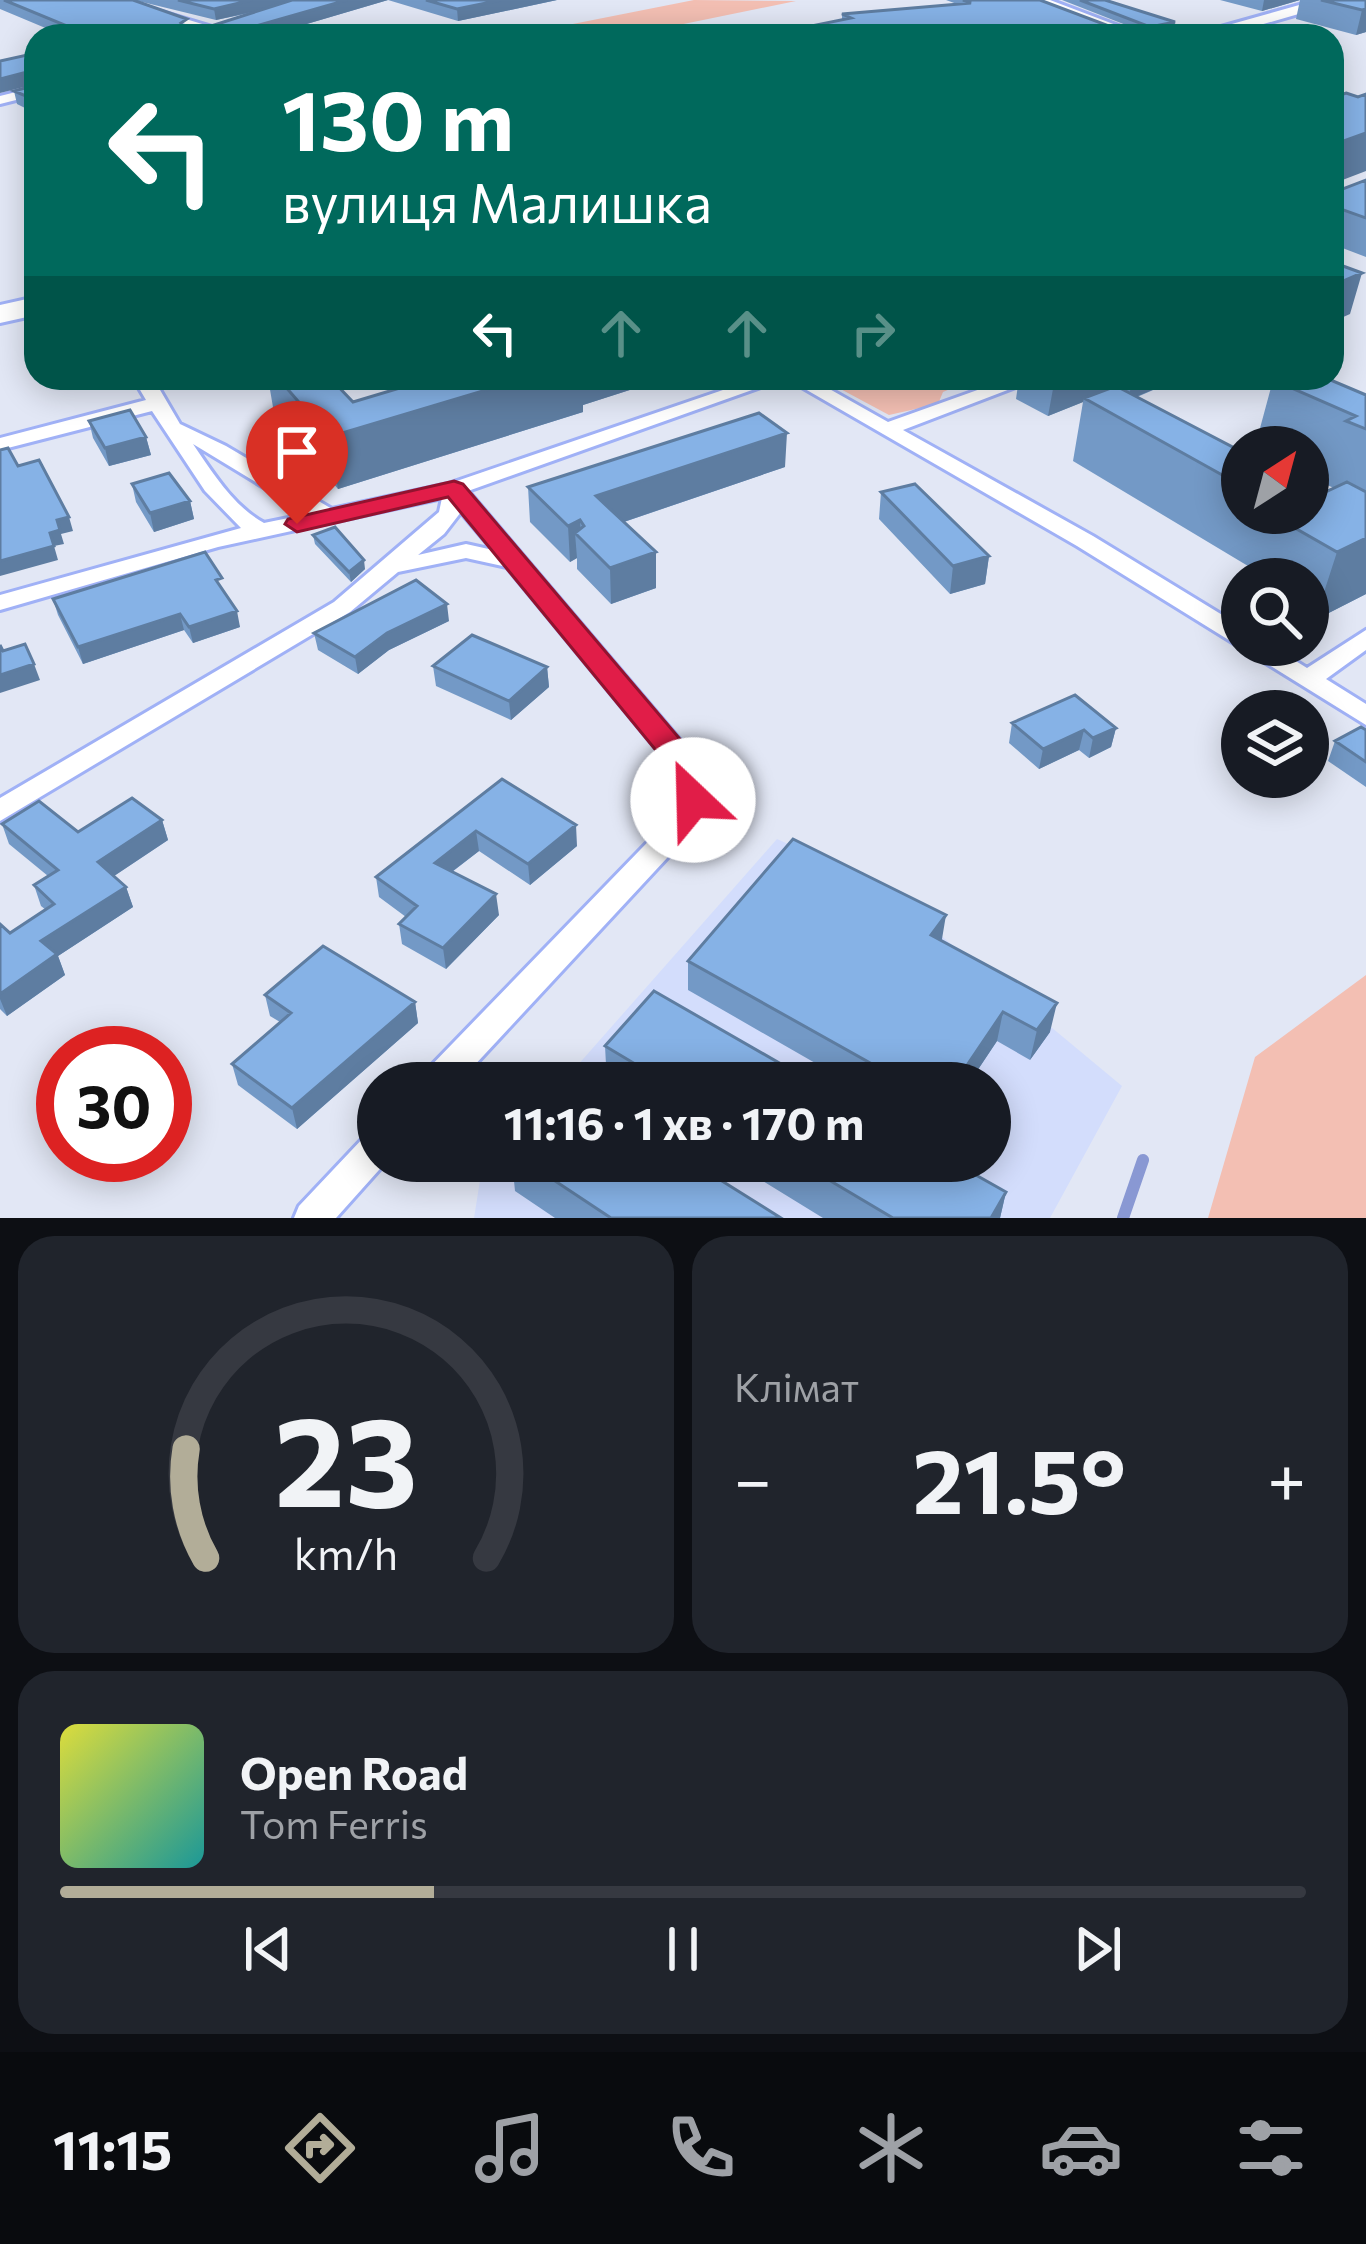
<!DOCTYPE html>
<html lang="uk">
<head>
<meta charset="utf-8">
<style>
  body { margin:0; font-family:Commissioner,sans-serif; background:#20242c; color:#f1f3f6; height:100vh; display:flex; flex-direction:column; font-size:45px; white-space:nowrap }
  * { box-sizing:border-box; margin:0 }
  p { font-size:39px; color:#9ea1a6 }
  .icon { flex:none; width:66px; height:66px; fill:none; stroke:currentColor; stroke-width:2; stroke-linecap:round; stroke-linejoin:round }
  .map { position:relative; height:1218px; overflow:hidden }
  .panel { display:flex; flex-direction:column; gap:18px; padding:18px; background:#0d0f14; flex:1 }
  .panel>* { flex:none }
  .top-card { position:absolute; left:24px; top:24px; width:1320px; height:366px; border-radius:36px; box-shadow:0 6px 30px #0003; background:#00695c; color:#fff; overflow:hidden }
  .needle { width:78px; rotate:36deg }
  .controls { position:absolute; left:1221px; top:426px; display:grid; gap:24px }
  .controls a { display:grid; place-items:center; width:108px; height:108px; border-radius:50%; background:#171b24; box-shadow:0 6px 30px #0003; font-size:60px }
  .speed { position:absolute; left:36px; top:1026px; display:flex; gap:24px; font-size:60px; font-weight:700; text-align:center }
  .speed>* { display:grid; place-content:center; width:156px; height:156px; border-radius:50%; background:#171b24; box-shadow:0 6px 30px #0003; line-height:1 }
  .speed .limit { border:18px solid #d22; background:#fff; color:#111 }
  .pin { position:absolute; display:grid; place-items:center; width:102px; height:102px; color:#fff; margin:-123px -51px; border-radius:50% 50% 50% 0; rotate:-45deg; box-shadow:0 0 12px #0007 }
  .pin .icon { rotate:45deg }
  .me { position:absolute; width:132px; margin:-66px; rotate:336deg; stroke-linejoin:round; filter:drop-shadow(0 0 9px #0008) }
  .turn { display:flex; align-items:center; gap:42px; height:252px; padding:0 60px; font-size:54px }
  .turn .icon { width:156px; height:156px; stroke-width:2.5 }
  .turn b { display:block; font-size:84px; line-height:102px }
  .lanes { display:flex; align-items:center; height:114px; padding:0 60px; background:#0003; justify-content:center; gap:60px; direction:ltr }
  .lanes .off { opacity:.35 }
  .big { font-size:90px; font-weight:700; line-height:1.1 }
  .panel .card { flex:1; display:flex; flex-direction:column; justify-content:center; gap:18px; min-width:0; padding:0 42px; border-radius:36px; background:#20242c }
  .panel .dial { align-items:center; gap:0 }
  .dial svg { height:312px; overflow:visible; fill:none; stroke:#363941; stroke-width:7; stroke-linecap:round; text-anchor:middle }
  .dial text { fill:#f1f3f6; stroke:none }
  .song { display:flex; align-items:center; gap:36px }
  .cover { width:144px; height:144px; border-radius:18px; background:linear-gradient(135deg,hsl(60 70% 55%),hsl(180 70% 35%)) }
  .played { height:12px; border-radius:6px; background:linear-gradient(90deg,#b2ad98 30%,#363941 30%) }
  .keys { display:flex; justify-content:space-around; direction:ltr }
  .heat { display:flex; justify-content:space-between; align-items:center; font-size:66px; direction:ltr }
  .panel .tiles { flex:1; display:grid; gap:18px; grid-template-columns:1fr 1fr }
  .card:last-child { grid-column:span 2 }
  .trip { position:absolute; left:357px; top:1062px; width:654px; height:120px; border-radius:60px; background:#171b24; box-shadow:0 6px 30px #0003; font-weight:700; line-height:120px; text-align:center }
  .tabs { display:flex; height:192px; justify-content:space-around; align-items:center; background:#090b0e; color:#9ea1a6 }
  .tabs .icon { width:84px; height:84px }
  .tabs .selected { color:#b2ad98 }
  .tabs b { font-size:54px; color:#f1f3f6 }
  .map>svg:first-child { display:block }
</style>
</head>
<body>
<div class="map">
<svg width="1366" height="1218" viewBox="0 0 1366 1218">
  <rect width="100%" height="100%" fill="#e2e7f5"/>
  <!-- built -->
  <path fill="#d3ddfc" d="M777 839 880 885 1122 1086 1050 1218H474L481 1174 493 1161H990V1083H562Z"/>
  <!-- green -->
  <path fill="#f3bfb3" d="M694 0 796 1 625 36H512Z
    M820 378H976L943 392 938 404 889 415Z
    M1366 975V1218H1208L1255 1057Z"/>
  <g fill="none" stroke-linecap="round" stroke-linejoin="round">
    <!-- stream -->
    <path stroke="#8998d3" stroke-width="12" d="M1123 1218 1143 1160"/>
    <!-- minor casing -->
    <g stroke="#a0b1f6" stroke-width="6">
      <path id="minor" d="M104 0H122L219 29 209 31Z
        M1034 0H1050L1145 36H1128Z
        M36 87V95L0 104V96Z
        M133 378H153L180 424 226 446 332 509 448 484 758 378H810L888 422 1011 378H1039L903 430 1093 536 1242 627V645H1270L1307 668 1366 630V650L1326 679 1366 704V725L1077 546 786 378 468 491 690 752C706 781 709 801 693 830L458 1083H419L424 1073 671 818C679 798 679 783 669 764L507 567 466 558 398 572 350 612 0 821V798L334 602 439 512 442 498 218 547 0 610V595L241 528 205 491 152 411 0 450V438L146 400ZM193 444 308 514 264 523C233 506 213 473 193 444ZM461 512 493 550 466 544 418 555 444 534Z
        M378 1130V1161H387L336 1218H294L299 1206 366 1135Z"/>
    </g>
    <!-- primary casing -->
    <g stroke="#a0b1f6" stroke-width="6">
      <path id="primary" d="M1317 0H1347L1222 36H1189Z
        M36 297V315L0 323V305Z"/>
    </g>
    <!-- minor -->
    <use href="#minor" fill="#fff" fill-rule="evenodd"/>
    <!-- primary -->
    <use href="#primary" fill="#fff" fill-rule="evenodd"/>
  </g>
  <!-- wall -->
  <path fill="#7399c6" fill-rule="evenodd" d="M0 0H557L458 21 388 0 266 36H40L55 32 0 9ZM134 0 216 20 260 11 205 28H188Z
    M946 0H1040L1124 36 800 35 801 28 842 20V14L957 4Z
    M1062 0H1106V2L1174 29 1149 34Z
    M1220 0H1366V32L1356 35 1296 19 1300 0 1262 11Z
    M36 85V110L31 111 17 104 14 91Z
    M1358 97 1332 184V98Z
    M1366 180V257L1332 244V193Z
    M268 378H333L334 382 353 402 433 378H639V387L583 405V412L338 489 274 413Z
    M1019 378H1181L1137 397 1242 452V513H1308L1321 494 1334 488 1327 485 1329 477 1308 467V447H1265L1256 443 1273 380 1366 395V594L1315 620 1308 616V579H1256L1258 572 1073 461 1083 402 1048 416 1016 399Z
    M89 421 146 437 151 455 109 466 93 438Z
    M785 467 624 522 656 588 611 604 577 569V558L570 562 530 522 528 487Z
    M132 484 190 501 194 519 154 532 136 502Z
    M881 492 989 556 985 584 950 594 879 519Z
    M313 535 365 569 351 582 315 544Z
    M225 594 240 627 193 643 184 630 83 664 58 615 53 599Z
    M449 621 389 650 358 674 318 650 314 633Z
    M433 666 547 667 549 687 511 720 436 686Z
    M1012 723 1116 728 1111 747 1089 758 1079 750 1039 769 1009 743Z
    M1366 730V787L1328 761 1335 741Z
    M502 779 577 846 530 885 479 851 452 872 499 915 446 969 402 944 399 924 406 917 379 897 376 877Z
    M162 820 168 840 114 876 126 887 133 907 58 956 65 975 7 1016 0 1009V924L10 933 46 910 41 906 34 885 48 876 9 844 2 824 78 832Z
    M942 941 1050 1032 1030 1060 997 1041 969 1083H850L688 990V961Z
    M265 995 415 1002 418 1023 297 1129 238 1085 232 1064 280 1022 270 1016Z
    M605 1046 814 1083H607Z
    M512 1161H690L781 1218H555L515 1191Z
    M730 1161H951L1006 1192 1000 1218H823Z"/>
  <!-- shaded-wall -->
  <path fill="#5e7da1" d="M252 0H306L216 20 214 9Z
    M347 0H388L266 36H221Z
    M500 0H557L458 21 457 9Z
    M1264 0H1300L1262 11Z
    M1366 9V32L1356 35 1362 10Z
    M1175 22 1174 29 1149 34 1150 27Z
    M35 70 36 84 0 93V79Z
    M36 95V110L31 111 28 97Z
    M1366 133V171L1332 184V176L1341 142Z
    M1362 273 1350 314 1332 322V286Z
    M526 378H639V387L583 405V412L338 489 329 437Z
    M1055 378H1114L1111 391 1084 398 1083 402 1048 416Z
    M1133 378H1181L1128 400Z
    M787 433 785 467 597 531 596 496Z
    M146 437 151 455 109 466 105 448Z
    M190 501 194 519 154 532 150 513Z
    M69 517 73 531 61 534 64 544 54 546 58 560 0 576V561L50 533 57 520Z
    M580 520 581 539 575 533 577 558 570 562 568 526Z
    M1366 538V594L1315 620 1337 552Z
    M656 552V588L611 604 610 568Z
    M989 556 985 584 950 594 953 566Z
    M364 560 365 569 351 582 349 572Z
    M447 604 449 621 389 650 358 674 355 657 387 633Z
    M237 611 240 627 193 643 189 627Z
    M180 614 184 630 83 664 78 647Z
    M34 664 40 680 0 693V675Z
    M547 667 549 687 511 720 509 701Z
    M1116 728 1111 747 1089 758 1093 738Z
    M1084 730 1079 750 1039 769 1043 749Z
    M162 820 168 840 105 882 98 862Z
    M576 825 577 846 530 885 528 864Z
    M476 831 479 851 437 883 435 863Z
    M126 887 133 907 58 956 65 975 7 1016 0 999V994L41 941Z
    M496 894 499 915 446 969 443 948Z
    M946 915 941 945 931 935Z
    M415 1002 418 1023 297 1129 292 1108Z
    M1057 1003 1050 1032 1030 1060 1037 1030Z
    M1003 1012 997 1041 969 1083H955Z
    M1006 1192 1000 1218H991Z"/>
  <!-- building -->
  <path fill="#86b2e6" stroke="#5e7da1" stroke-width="3" d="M4 0H133L187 19 181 23 186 28H205L292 0H347L221 36H42L40 35 72 28Z
    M178 0H252L214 9Z
    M426 0H501L457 9Z
    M963 0H1040L1125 32 1105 36H817L801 28 851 18 842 14 971 3Z
    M1080 0H1105L1175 22 1150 27Z
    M1321 0H1366V9L1362 10Z
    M36 53V81L35 70 0 79V61Z
    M36 85V95L28 97 14 91Z
    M1346 93 1358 97 1366 94V133L1341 142 1332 139V98Z
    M1366 180V218L1332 206V193Z
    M1332 262 1362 273 1332 286Z
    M278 378H330L353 402 433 378H526L329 437Z
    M1277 378H1326L1366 395V429L1346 421 1356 416 1273 380Z
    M1116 386 1242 452V486L1084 398Z
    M130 410 146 437 105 448 89 421Z
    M759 413 787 433 596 496 656 552 610 568 575 533 584 526 580 520 568 526 528 487Z
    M8 448 18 466 39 460 69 517 57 520 60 530 50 533 54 546 0 561V450Z
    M169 473 190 501 150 513 132 484Z
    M1347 482 1366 492V538L1337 552 1274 516 1280 513H1308V488L1321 494Z
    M915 484 989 556 953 566 881 492Z
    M335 527 364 560 349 572 313 535Z
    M205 552 222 578 216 580 237 611 189 627 180 614 78 647 53 599Z
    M416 580 447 604 387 633 355 657 314 633Z
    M472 635 547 667 509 701 433 666Z
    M25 644 34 664 0 675V645L3 651Z
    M1075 695 1116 728 1093 738 1084 730 1043 749 1012 723Z
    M1361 727 1366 730V762L1335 741Z
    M502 779 576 825 528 864 476 831 435 863 496 894 443 948 399 924 417 906 376 877Z
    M132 798 162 820 98 862 126 887 41 941 57 954 0 994V924L10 933 54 904 34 885 58 870 2 824 39 801 78 832Z
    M793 839 946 915 931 935 1057 1003 1037 1030 1003 1012 955 1083H906L688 961Z
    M323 946 415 1002 292 1108 232 1064 291 1013 265 995Z
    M654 991 814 1083H667L605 1046Z
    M525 1161H690L781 1218H611Z
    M797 1161H951L1006 1192 991 1218H893Z"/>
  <!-- route -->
  <path fill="#e11d48" stroke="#92132f" stroke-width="3" d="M454 481 463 484 691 752 707 779 705 808H682L668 765 448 497 297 532 285 524 288 519Z"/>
</svg>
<div class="controls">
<a><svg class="needle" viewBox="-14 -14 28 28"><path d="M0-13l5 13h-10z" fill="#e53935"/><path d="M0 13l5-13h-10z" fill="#9ea1a6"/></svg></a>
<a><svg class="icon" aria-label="search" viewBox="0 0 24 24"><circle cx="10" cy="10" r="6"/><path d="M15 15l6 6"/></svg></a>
<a><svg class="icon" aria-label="layers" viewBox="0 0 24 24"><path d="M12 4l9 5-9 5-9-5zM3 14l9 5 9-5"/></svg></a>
</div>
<div class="speed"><div class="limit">30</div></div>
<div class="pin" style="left:297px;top:524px;background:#d93025"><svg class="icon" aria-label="arrive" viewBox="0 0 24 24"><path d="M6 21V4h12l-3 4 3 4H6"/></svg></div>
<svg class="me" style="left:693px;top:800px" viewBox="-20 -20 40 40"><circle r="19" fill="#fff"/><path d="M0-13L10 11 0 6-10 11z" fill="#e11d48"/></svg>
<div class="trip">11:16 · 1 хв · 170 m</div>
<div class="top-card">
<div class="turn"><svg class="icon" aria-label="left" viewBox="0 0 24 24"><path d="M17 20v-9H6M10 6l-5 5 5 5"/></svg><div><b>130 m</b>вулиця Малишка</div></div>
<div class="lanes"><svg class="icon" aria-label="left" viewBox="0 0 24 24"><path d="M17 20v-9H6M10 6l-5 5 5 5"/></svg><svg class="icon off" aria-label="ahead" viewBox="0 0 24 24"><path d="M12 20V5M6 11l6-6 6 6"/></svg><svg class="icon off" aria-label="ahead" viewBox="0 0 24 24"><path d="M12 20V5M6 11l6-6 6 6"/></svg><svg class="icon off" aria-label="right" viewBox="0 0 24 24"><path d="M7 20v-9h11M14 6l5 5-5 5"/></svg></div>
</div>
</div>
<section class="panel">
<div class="tiles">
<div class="card dial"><svg viewBox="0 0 100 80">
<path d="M14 69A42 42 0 1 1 86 69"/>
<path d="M14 69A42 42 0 0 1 9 41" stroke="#b2ad98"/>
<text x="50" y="56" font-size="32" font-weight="700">23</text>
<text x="50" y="72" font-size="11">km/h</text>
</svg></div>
<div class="card"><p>Клімат</p>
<div class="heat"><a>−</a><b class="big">21.5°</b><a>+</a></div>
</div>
<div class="card">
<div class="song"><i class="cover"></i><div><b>Open Road</b><p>Tom Ferris</p></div></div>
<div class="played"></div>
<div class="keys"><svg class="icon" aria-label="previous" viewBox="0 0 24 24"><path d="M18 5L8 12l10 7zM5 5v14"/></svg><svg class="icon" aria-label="pause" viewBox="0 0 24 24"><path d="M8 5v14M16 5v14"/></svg><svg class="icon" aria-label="next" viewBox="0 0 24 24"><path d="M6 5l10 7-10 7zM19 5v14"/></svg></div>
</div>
</div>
</section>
<nav class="tabs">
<b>11:15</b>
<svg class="icon selected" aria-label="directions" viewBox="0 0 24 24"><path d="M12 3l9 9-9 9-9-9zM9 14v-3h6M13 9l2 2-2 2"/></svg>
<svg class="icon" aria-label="music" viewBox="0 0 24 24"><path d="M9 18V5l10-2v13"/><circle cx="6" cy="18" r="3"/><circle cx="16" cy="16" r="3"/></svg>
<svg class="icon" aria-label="phone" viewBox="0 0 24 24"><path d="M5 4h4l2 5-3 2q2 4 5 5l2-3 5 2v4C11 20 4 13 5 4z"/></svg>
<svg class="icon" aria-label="climate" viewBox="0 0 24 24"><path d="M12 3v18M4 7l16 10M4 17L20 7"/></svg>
<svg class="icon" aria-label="car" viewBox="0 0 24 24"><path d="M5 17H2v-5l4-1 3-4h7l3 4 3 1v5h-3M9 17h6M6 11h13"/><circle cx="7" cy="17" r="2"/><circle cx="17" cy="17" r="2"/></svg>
<svg class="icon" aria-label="filters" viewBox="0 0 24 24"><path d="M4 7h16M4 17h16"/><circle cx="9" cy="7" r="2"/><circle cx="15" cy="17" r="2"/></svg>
</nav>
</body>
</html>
